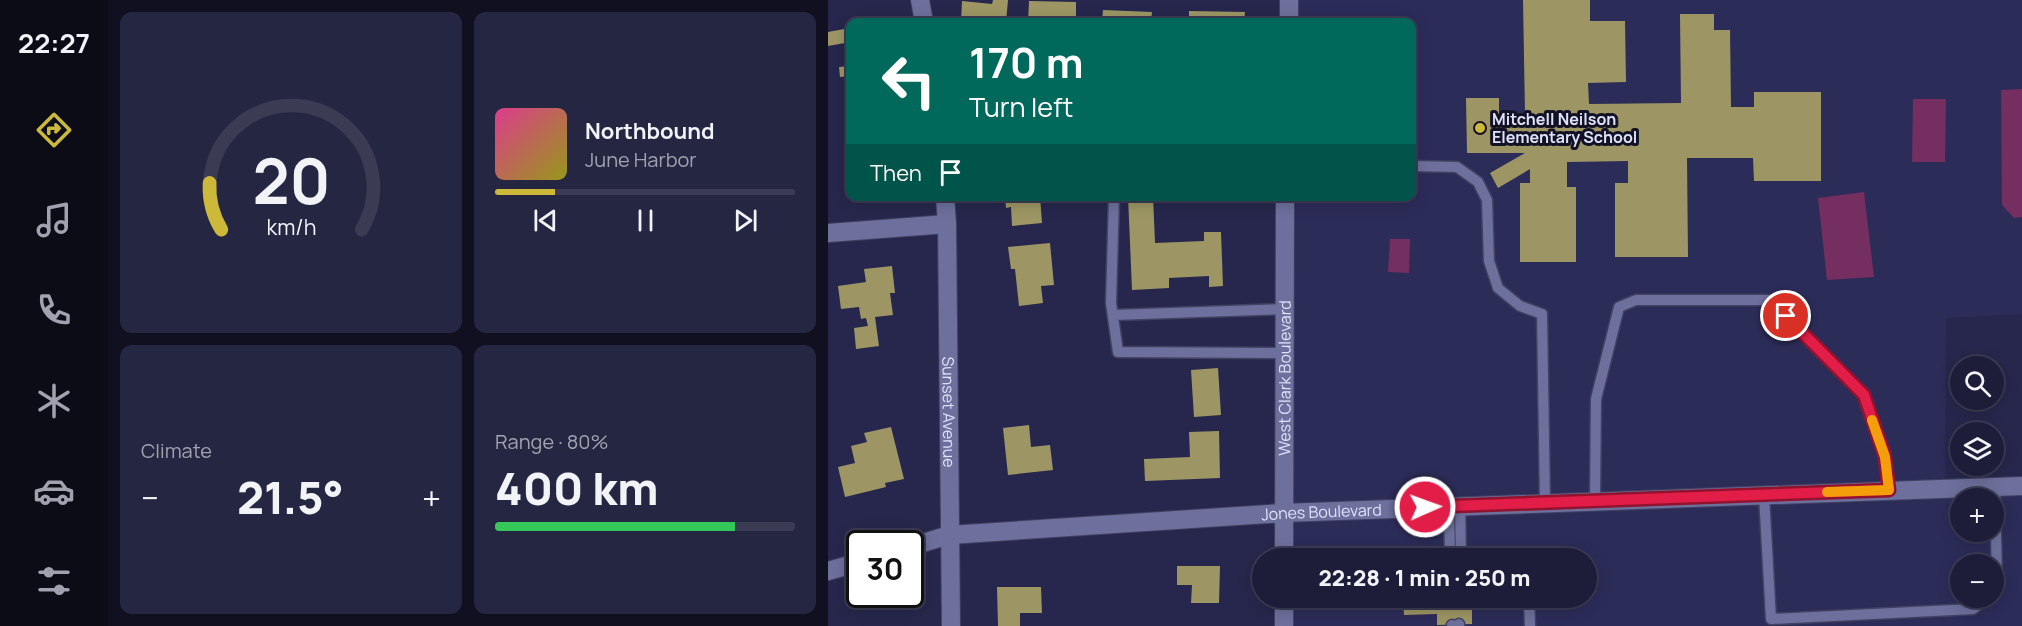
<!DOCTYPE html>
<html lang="en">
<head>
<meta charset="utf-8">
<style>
  body { margin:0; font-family:Manrope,sans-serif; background:#252642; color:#f1f3f6; height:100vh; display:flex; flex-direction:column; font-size:22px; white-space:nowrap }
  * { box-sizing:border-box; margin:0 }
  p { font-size:20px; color:#a0a2af }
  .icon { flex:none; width:33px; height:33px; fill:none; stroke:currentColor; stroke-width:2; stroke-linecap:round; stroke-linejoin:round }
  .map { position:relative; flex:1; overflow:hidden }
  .details { display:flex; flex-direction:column; gap:12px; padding:12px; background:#101020; width:720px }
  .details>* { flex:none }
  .hud { position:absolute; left:18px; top:18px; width:570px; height:183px; border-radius:12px; box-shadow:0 3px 15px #0003,0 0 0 2px #3b3b54; background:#00695c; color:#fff; overflow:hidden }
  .buttons { position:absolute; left:1122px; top:356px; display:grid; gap:12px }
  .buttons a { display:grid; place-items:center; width:54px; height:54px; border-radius:50%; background:#1d1d3a; box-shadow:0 3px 15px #0003,0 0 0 2px #3b3b54; font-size:30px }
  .speed { position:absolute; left:18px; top:530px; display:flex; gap:12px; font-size:30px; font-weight:700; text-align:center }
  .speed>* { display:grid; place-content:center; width:78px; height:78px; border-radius:50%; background:#1d1d3a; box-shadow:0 3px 15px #0003,0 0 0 2px #3b3b54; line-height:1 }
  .speed .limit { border:3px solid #111; border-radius:9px; background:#fff; color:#111 }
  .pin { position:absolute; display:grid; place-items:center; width:51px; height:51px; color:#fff; margin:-26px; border:3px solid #fff; border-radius:50%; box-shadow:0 2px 6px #0007 }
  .me { position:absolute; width:66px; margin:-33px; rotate:88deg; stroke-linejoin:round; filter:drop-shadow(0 0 4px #0008) }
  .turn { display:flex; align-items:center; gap:21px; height:126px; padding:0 24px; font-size:27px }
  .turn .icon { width:78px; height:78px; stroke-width:2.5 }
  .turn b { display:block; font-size:42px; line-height:51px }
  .then { display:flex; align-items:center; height:57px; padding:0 24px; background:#0003; gap:12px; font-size:22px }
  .big { font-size:45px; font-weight:800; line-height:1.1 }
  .details .widget { flex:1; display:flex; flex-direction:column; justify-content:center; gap:9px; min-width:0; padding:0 21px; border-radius:12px; background:#252642 }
  .details .dial { align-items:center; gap:0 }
  .dial svg { height:156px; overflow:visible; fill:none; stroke:#3b3b54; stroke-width:7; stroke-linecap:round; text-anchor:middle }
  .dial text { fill:#f1f3f6; stroke:none }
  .song { display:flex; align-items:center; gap:18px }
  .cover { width:72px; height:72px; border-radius:9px; background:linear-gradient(135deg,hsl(330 70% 55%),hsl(60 70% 35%)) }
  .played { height:6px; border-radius:3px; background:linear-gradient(90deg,#ccb939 20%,#3b3b54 20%) }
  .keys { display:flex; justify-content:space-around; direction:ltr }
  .heat { display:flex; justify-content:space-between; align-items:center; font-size:33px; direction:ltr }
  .charge { height:9px; border-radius:4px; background:linear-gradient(90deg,#34c759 80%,#3b3b54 0) }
  .details .tiles { flex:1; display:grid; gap:12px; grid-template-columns:repeat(2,1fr) }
  .trip { position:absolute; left:424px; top:548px; width:345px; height:60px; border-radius:30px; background:#1d1d3a; box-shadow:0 3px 15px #0003,0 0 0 2px #3b3b54; font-weight:800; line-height:60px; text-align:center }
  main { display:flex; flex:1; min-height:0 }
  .dock { display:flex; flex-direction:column; width:108px; justify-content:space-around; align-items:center; background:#0c0c17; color:#a0a2af }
  .dock .icon { width:42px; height:42px }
  .dock .selected { color:#ccb939 }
  .dock b { font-size:27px; color:#f1f3f6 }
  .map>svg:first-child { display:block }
</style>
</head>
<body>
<main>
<nav class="dock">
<b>22:27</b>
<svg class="icon selected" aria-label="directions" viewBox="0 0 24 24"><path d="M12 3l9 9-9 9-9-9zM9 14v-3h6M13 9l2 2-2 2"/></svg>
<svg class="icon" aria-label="music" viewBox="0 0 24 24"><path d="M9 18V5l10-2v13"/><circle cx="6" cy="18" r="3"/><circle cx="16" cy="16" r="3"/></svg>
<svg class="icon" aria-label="phone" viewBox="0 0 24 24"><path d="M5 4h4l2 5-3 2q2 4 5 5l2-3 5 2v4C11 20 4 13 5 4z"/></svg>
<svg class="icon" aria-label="climate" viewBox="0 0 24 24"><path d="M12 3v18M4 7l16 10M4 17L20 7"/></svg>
<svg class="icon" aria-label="car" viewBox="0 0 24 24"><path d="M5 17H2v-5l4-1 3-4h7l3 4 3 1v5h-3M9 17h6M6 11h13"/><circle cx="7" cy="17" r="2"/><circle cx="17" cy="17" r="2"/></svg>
<svg class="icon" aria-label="filters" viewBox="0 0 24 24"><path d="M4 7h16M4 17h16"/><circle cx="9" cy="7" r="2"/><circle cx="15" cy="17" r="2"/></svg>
</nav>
<section class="details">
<div class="tiles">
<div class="widget dial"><svg viewBox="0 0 100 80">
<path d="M14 69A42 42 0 1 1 86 69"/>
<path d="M14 69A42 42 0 0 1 8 45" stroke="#ccb939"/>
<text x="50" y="56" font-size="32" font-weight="700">20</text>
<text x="50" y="72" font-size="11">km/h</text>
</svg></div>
<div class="widget">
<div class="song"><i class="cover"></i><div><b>Northbound</b><p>June Harbor</p></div></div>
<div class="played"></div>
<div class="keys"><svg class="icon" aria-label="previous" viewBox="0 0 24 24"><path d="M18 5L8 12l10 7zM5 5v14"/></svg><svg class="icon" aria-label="pause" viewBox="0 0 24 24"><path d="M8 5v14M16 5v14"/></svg><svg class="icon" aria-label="next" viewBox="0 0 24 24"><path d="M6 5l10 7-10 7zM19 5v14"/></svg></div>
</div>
<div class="widget"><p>Climate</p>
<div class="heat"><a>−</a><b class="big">21.5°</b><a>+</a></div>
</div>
<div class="widget"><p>Range · 80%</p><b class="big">400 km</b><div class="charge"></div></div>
</div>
</section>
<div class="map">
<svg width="1194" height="626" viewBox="0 0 1194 626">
  <rect width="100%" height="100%" fill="#27274d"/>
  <!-- built -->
  <path fill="#2c2c59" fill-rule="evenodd" d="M461 0H1194V314L1118 318 1117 488 1194 486V626H456V597H759V558H456L457 197 584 196V22H461ZM1132 498H1166V531H1132ZM1132 564H1166V597H1132Z"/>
  <!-- green -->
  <path fill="#742e5f" d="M1194 89V217L1186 218 1174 205 1173 90Z
    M1085 99H1118L1117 162H1084Z
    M1036 192 1046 277 999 280 990 198Z
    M562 239H582L581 273 560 272Z"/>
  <!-- building -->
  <path fill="#9d9664" d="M165 0H180L178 22H133L134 1 164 4Z
    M695 0H762V21H797L798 82 760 83 761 104 853 103 852 14H886V30H902L903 107H926V92H993V181H926L925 158H859L860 257H787V183H800V161L739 162V187H748V262H692V183H702V169L670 188 662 173 697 153H639L638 98H671V114H697Z
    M201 1 248 2V22H200Z
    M275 10 324 12 323 22H274Z
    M361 11 417 12 416 22H361Z
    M22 28V76L12 77 11 67 21 66 17 43 0 46V32Z
    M177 196H212L214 223 184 226 183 207 178 208Z
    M300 196H325L327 243 376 241V232H393L395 286 381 287V276L341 278V288L304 290Z
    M222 243 226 285 213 286 215 303 191 306 187 269H183L180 247Z
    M64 266 67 293H62L65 315 47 317 51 346 28 349 26 328 40 326 38 318 33 319 31 307 13 309 10 286 38 282 36 269Z
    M390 368 393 415 366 417 363 370Z
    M201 425 203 447 222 445 225 470 180 475 175 428Z
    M63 427 76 479 57 483 58 487 17 497 10 467 27 463 23 446 39 442 36 433Z
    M391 431 392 478 317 481 316 459 362 457 361 432Z
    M349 566H392L391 603H363L364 585H349Z
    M169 587H213L214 613H192V626H170Z
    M580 597H644V624L609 625V614L576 615 575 599Z"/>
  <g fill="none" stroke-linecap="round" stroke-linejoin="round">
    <!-- lane casing -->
    <g stroke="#424162" stroke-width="13">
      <path id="lane" d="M584 166 629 167 650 182 659 200 661 261 670 288 692 306 714 314 717 503
        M286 196 283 303 290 352 456 353
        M285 315 456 309
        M936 495 943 619 1145 609 1160 597
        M767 501 768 399 791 307 808 300H942L1036 395 1057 457 1061 490
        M632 506 633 558
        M621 507 622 558
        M1166 587 1169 582 1167 486
        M701 597 702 626
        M631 624V626
        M624 625V626"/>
    </g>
    <!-- street casing -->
    <g stroke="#424162" stroke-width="20">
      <g id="street">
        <path d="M92 0 96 22"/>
        <path id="s1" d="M117 196 119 224 123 626"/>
        <path d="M0 233 119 224"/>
        <path id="s2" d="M82 547 121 535 455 513 1194 486"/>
        <path d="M0 571 32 562"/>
      </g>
    </g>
    <!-- secondary casing -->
    <g stroke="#424162" stroke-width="20">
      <g id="secondary">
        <path d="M461 22V0"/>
        <path id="s3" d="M456 558 457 196"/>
        <path d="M456 597V626"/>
      </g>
    </g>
    <!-- lane -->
    <use href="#lane" stroke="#6d709c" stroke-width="10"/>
    <!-- street -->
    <use href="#street" stroke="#6d709c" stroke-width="18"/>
    <!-- secondary -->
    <use href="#secondary" stroke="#6d709c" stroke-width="18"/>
  </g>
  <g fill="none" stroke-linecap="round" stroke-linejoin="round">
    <!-- route casing -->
    <g stroke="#92132f" stroke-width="15">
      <path id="route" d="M597 507 1061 490 1057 457 1036 395 958 316"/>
    </g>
    <!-- route -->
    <use href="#route" stroke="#e11d48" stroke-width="10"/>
    <!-- slow -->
    <path stroke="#f59e0b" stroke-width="10" d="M999 492 1061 490 1057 457 1044 420"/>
  </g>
  <!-- markers -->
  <circle fill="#ccb939" stroke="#121224" stroke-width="2" cx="652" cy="128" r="6"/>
  <g text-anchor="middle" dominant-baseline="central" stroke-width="6" stroke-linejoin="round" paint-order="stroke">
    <!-- poi labels -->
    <g font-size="16" font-weight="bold" fill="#dee1fa" stroke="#121224" text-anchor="start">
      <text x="664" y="119">Mitchell Neilson<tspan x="664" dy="18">Elementary School</tspan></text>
    </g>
    <!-- street labels -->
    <g font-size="16" fill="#dee1fa" stroke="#121224">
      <text stroke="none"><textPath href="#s3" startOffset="180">West Clark Boulevard</textPath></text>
      <text stroke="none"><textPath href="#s1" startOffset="216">Sunset Avenue</textPath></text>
      <text stroke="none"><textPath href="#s2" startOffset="414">Jones Boulevard</textPath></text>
    </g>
  </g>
</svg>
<div class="buttons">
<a><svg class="icon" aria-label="search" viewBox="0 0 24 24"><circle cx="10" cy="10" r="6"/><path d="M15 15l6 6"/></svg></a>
<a><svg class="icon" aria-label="layers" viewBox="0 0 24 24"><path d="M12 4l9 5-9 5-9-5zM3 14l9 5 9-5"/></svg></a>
<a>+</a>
<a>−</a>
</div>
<div class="speed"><div class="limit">30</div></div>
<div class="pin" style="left:958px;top:316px;background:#d93025"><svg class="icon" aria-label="arrive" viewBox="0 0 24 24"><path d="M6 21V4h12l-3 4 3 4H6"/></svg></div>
<svg class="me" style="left:597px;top:507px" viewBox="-20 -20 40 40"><circle r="17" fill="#e11d48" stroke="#fff" stroke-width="3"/><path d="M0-11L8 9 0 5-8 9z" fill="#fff"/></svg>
<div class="trip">22:28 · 1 min · 250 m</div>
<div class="hud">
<div class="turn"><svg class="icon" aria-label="left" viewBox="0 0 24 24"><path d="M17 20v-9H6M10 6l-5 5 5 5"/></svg><div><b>170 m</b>Turn left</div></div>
<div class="then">Then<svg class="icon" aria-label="arrive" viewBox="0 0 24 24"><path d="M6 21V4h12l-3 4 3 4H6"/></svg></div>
</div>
</div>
</main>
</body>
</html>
